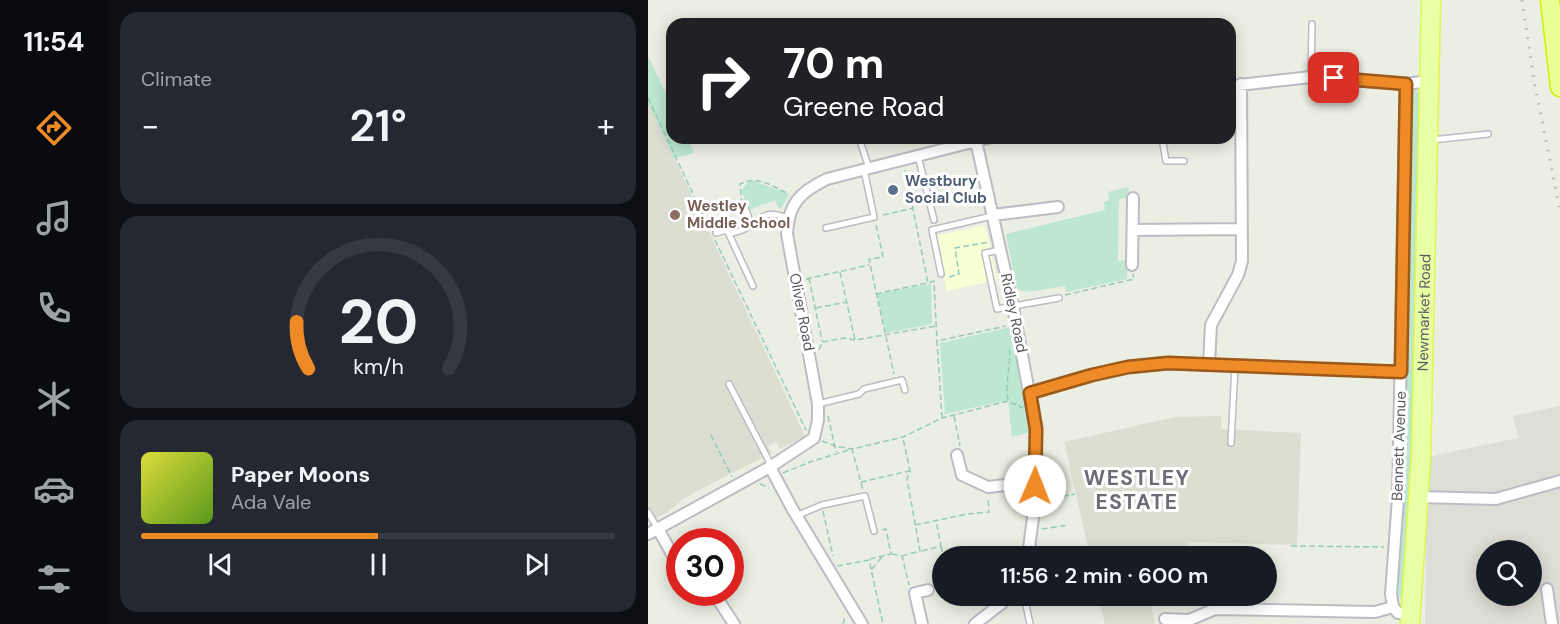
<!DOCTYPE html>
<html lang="en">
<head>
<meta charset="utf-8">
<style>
  body { margin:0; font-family:"DM Sans",sans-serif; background:#242831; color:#f1f3f6; height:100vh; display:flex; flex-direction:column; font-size:22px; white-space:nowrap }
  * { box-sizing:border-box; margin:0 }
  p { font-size:20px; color:#9ea1a6 }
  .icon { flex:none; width:33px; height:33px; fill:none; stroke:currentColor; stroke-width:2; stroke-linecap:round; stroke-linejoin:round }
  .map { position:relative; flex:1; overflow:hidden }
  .details { display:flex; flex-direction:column; gap:12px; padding:12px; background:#0d0f14; width:540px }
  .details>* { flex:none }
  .banner { position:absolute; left:18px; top:18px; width:570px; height:126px; border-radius:18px; box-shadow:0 3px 15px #0003; background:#202124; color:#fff; overflow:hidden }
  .fabs { position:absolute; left:828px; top:540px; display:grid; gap:12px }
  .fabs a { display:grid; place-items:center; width:66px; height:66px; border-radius:50%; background:#171b24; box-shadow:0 3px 15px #0003; font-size:30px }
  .speed { position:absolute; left:18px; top:528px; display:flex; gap:12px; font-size:30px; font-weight:700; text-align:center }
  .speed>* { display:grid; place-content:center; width:78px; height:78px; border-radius:50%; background:#171b24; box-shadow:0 3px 15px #0003; line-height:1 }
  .speed .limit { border:9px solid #d22; background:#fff; color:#111 }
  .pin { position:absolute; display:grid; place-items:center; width:51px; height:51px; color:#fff; margin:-26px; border-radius:12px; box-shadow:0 3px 9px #0006 }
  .me { position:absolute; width:66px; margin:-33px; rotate:1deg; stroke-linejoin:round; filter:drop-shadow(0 0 4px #0008) }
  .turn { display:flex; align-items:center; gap:21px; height:126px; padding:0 18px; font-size:27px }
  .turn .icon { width:78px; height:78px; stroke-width:2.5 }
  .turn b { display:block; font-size:42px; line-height:51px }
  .big { font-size:45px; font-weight:600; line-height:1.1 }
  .details .tile { flex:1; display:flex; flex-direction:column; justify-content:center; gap:9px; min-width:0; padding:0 21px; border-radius:18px; background:#242831 }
  .details .dial { align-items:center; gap:0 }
  .dial svg { height:156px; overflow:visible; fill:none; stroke:#363941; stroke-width:7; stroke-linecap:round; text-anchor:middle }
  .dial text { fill:#f1f3f6; stroke:none }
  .song { display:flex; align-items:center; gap:18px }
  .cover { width:72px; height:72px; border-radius:9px; background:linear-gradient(135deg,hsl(60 70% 55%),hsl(90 70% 35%)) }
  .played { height:6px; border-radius:3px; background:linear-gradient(90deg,#ef8b26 50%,#363941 50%) }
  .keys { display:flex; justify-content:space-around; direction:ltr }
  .heat { display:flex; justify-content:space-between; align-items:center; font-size:33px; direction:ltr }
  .trip { position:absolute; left:284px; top:546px; width:345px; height:60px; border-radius:30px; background:#171b24; box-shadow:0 3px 15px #0003; font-weight:600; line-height:60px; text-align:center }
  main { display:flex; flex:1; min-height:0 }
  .menu { display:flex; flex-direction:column; width:108px; justify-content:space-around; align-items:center; background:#090b0e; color:#9ea1a6 }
  .menu .icon { width:42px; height:42px }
  .menu .active { color:#ef8b26 }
  .menu b { font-size:27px; color:#f1f3f6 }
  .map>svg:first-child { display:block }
</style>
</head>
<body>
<main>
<nav class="menu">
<b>11:54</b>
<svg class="icon active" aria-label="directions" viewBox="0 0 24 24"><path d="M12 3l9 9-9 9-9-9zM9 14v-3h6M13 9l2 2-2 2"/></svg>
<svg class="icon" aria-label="music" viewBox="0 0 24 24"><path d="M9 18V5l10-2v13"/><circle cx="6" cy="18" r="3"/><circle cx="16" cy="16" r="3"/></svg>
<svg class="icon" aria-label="phone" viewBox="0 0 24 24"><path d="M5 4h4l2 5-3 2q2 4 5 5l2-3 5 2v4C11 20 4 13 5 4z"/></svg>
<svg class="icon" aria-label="climate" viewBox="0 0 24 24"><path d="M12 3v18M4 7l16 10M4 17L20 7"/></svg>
<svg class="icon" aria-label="car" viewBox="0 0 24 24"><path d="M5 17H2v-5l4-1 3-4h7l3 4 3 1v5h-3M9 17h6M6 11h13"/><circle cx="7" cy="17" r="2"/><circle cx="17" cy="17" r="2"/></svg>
<svg class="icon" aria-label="filters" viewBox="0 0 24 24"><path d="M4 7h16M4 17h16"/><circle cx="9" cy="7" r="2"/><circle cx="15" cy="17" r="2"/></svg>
</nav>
<section class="details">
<div class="tile"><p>Climate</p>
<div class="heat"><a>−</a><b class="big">21°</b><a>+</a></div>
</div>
<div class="tile dial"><svg viewBox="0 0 100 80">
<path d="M14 69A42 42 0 1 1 86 69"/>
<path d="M14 69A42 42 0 0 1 8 45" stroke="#ef8b26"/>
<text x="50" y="56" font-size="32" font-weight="700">20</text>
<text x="50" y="72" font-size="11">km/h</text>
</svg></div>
<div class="tile">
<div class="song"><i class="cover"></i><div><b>Paper Moons</b><p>Ada Vale</p></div></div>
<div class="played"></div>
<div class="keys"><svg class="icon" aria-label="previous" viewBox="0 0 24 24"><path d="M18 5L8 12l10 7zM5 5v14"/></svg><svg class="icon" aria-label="pause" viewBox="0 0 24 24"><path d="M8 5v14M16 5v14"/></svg><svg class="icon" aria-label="next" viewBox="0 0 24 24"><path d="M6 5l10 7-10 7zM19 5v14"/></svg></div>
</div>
</section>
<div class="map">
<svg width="912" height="624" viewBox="0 0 912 624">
  <rect width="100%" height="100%" fill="#ebeee2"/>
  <!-- commercial -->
  <path fill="#f7ffd5" d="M337 225 349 280 299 291 287 236Z"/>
  <!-- industrial -->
  <path fill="#deded6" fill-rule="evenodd" d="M912 406V624H777L779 457 870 438 865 416ZM838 550H884V596H838Z"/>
  <!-- education -->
  <path fill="#dbded0" d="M0 102 157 436 132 449 128 442 120 446 124 453 76 477 37 498 18 513 0 522Z
    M573 416V429L653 433 649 545 540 542 539 556H442L416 442 527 417Z
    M450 596H530L502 602 507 624H457Z"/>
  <!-- green -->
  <path fill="#bde7ce" d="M0 56 24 106V138H39L46 153 26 158 0 103Z
    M763 90 773 92 765 498 756 600 750 597 759 386Z
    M103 180 141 194 133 209 130 207 127 200 101 210 93 190Z
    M481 187 480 198 471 199 470 261 480 260 479 279 418 292 417 286 381 292 369 290 358 234 457 210 456 202 461 200 460 192Z
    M283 284 284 324 238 333 229 294Z
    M363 327 384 432 364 437 360 400 297 414 292 343Z"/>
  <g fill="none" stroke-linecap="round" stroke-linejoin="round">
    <!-- service casing -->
    <g stroke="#bcbcc4" stroke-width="8">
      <path id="service" d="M663 77 664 24
        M211 138 221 168
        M514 138 518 161H536
        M784 140 840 134
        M270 156 286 220
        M98 210 103 225
        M178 228 226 217 216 170
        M68 233 79 230 105 286
        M81 234C88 232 94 231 100 227 117 216 117 210 139 218
        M353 250 337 253 349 309 411 298
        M293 274 284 230 344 216
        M81 384 120 459 122 467
        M170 404 211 394 216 389 254 380 257 390
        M583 443 587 366
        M0 512 10 529
        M148 516 174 505 217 496 226 531
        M372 596 378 605 382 624"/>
    </g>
    <!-- minor casing -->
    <g stroke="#bcbcc4" stroke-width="14">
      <path id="minor" d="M758 84 750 498 743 594 745 607 750 613H762
        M582 86 663 77 758 84 782 81
        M328 141 365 307 388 429 387 502 380 556
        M345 215 410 207
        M485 230 593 229
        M484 265 485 198
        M561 364 563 325 590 275 594 261 593 84
        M383 393 444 375 480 367 520 363 753 372
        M309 455 314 475 340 487 357 485 387 486
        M122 467 145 510 214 624
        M771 497 848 499 912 481
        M10 529 24 554 32 563
        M0 534 122 467 166 438 170 420V404L139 234C140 204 152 192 179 179L340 138
        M899 589 904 624
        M65 592 86 624
        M517 619 541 620 567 609 727 612 745 607
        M274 624 267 593 280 590
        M327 624 354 603 360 596"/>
    </g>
    <!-- primary casing -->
    <g stroke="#dff652" stroke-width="21">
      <g id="primary">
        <path id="s1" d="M762 624 773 456 783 0"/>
      </g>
    </g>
    <!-- trunk casing -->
    <g stroke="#d5ef00" stroke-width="21">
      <path id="trunk" d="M902 0 912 87"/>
    </g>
    <!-- path -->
    <path stroke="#97cabb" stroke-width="1.5" stroke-dasharray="6 3" stroke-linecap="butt" d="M0 98 62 230
      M276 138 278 143
      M257 170 280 283 286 281 289 341
      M94 204 92 184C111 175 123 186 141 194
      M235 215 266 208
      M228 225 235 257 221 259 246 374
      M67 240 158 430
      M192 272 207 340
      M301 277 311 274 307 248 341 242
      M161 278 174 341
      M158 279 221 265
      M228 294 279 283
      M417 295 486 279 485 274
      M168 308 199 302
      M171 350 174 342 197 338 207 340 288 326
      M360 400C356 382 364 364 361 346
      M180 416 188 452
      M306 416 312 446
      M294 418 289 341 358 326
      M63 435 84 477
      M174 441 187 446 204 449 255 437 294 418 360 401 375 408
      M135 473 162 462 204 449 215 490
      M213 482 261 471
      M112 484 121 488
      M397 500 427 494
      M175 511 185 556
      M267 525 319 514 341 512 340 497
      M394 529 421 525
      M293 546 295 556
      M643 546 736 547
      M274 551 293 546 288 521
      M244 554 254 556 261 585
      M254 556 272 551 259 479 262 471 255 438
      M410 556 423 548
      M222 559 243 554 238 529 233 530
      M189 566 221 560 235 624
      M224 569 234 557
      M285 582 294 580
      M195 624 197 616"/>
    <!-- service -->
    <use href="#service" stroke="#fff" stroke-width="5"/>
    <!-- minor -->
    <use href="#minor" stroke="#fff" stroke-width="10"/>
    <!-- primary -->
    <use href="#primary" stroke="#e8ffa5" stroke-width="18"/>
    <!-- trunk -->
    <use href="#trunk" stroke="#eaff96" stroke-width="18"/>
    <!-- rail -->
    <path stroke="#b7b7b8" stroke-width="3" stroke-dasharray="1.5 8" stroke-linecap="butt" d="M874 0 886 81 912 210"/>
  </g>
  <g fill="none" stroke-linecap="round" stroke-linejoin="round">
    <!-- route casing -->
    <g stroke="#9b5a19" stroke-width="15">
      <path id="route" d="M387 486 388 429 382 393 444 375 480 367 520 363 753 372 758 84 686 78"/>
    </g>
    <!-- route -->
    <use href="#route" stroke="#ef8b26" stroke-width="10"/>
  </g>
  <!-- markers -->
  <circle fill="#5c6f8a" stroke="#fff" stroke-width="2" cx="245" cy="190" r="6"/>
  <circle fill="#8d6e63" stroke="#fff" stroke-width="2" cx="27" cy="215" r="6"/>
  <g text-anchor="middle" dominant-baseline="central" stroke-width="6" stroke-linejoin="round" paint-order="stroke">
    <!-- service labels -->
    <g font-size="15" font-weight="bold" fill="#4e5e75" stroke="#fff" text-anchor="start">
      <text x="257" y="181">Westbury<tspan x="257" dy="17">Social Club</tspan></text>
    </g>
    <!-- education labels -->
    <g font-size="15" font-weight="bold" fill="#785e54" stroke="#fff" text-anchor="start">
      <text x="39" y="206">Westley<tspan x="39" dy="17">Middle School</tspan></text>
    </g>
    <!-- street labels -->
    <g font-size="15" fill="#5a5a63" stroke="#fff">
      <text transform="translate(154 312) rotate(79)">Oliver Road</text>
      <text stroke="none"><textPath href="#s1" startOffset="312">Newmarket Road</textPath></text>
      <text transform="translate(366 313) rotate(78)">Ridley Road</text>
      <text transform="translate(751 446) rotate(-88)">Bennett Avenue</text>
    </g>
    <!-- district labels -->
    <g font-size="21" font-weight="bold" letter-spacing="1.5" fill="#6b6c75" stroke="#fff">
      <text x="489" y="478">WESTLEY<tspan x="489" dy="24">ESTATE</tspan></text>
    </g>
  </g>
</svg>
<div class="fabs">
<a><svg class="icon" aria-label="search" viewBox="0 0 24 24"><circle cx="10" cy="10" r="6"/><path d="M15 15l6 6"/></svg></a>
</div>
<div class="speed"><div class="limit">30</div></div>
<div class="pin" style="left:686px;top:78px;background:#d93025"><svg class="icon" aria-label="arrive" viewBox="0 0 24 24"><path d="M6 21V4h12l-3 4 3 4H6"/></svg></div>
<svg class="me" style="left:387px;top:486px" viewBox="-20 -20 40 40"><circle r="19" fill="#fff"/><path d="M0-13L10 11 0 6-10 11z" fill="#ef8b26"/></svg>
<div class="trip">11:56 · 2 min · 600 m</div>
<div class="banner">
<div class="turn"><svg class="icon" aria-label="right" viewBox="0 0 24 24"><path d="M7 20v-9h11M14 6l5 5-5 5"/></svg><div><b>70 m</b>Greene Road</div></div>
</div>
</div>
</main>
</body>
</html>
